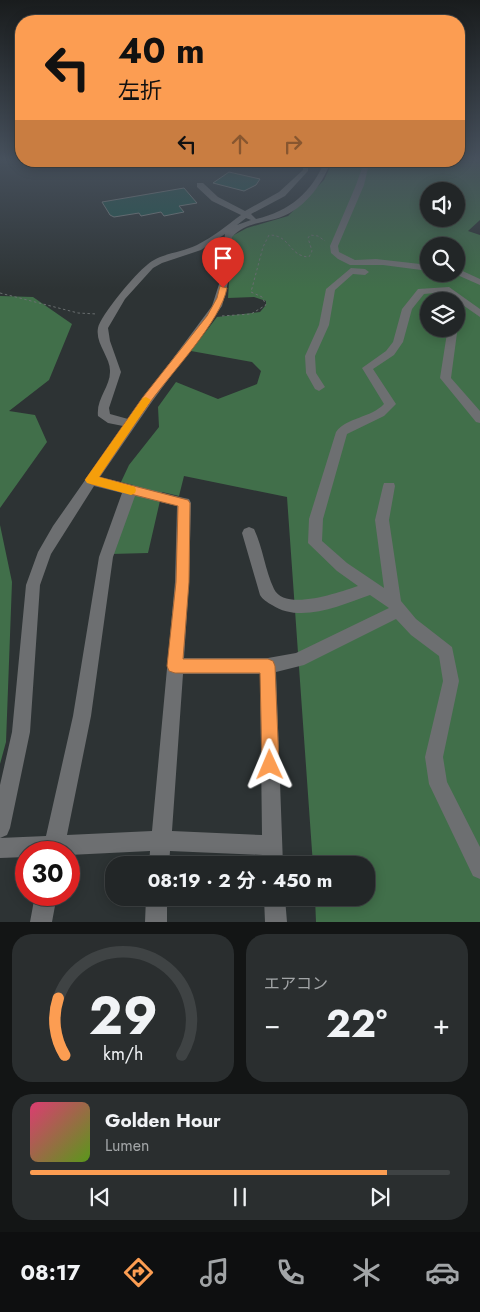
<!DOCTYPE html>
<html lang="ja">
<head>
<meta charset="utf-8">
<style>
  body { margin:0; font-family:Jost,"Noto Sans JP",sans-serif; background:#2a2e2f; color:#f1f3f6; height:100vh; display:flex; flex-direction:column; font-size:19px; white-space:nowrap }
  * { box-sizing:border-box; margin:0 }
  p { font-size:16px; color:#a2a5a7 }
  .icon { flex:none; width:28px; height:28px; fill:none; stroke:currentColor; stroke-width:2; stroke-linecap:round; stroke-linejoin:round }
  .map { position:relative; height:922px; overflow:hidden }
  .panel { display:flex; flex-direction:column; gap:12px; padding:12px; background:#131515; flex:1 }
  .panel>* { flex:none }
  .banner { position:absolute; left:15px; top:15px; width:450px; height:152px; border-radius:20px; box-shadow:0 2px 12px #0003,0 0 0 1px #3f4344; background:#fc9d52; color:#111; overflow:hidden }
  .buttons { position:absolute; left:420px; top:182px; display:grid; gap:10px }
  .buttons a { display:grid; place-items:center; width:45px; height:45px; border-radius:50%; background:#222627; box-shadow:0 2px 12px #0003,0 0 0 1px #3f4344; font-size:25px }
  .speed { position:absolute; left:15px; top:841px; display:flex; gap:10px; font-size:25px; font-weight:700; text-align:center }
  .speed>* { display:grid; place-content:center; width:65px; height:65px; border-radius:50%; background:#222627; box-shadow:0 2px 12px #0003,0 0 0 1px #3f4344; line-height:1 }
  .speed .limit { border:8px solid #d22; background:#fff; color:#111 }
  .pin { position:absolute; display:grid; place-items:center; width:42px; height:42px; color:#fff; margin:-51px -21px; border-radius:50% 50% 50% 0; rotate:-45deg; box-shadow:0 0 5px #0007 }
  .pin .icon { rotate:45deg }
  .me { position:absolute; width:55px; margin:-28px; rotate:359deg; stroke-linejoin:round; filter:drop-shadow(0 0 4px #0008) }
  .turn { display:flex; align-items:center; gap:18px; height:105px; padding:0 20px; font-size:22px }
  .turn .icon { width:65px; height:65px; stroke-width:2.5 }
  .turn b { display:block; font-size:35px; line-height:42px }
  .lanes { display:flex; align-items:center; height:48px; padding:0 20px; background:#0003; justify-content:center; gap:25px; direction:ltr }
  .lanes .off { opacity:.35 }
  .big { font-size:38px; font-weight:700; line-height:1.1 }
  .panel .tile { flex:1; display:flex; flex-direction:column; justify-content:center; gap:8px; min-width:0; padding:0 18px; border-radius:20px; background:#2a2e2f }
  .panel .dial { align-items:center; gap:0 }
  .dial svg { height:130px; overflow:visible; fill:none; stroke:#3f4344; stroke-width:7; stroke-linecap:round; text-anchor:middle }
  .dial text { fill:#f1f3f6; stroke:none }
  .song { display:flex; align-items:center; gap:15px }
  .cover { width:60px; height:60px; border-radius:8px; background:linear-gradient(135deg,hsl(340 70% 55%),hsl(90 70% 35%)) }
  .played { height:5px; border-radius:2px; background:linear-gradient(90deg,#fc9d52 85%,#3f4344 85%) }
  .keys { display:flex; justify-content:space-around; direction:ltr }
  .heat { display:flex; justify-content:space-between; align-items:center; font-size:28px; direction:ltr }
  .panel .tiles { flex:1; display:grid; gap:12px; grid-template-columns:1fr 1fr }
  .tile:last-child { grid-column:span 2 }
  .trip { position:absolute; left:105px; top:856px; width:270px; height:50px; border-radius:20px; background:#222627; box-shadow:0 2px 12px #0003,0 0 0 1px #3f4344; font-weight:700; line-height:50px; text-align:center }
  .tab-bar { display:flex; height:80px; justify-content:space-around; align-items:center; background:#0e0f10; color:#a2a5a7 }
  .tab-bar .icon { width:35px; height:35px }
  .tab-bar .active { color:#fc9d52 }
  .tab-bar b { font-size:22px; color:#f1f3f6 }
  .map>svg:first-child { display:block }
</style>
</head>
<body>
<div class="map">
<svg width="480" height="922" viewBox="0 0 480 922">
  <rect width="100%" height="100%" fill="#2d3334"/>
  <!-- forest -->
  <path fill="#416f4a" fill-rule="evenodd" d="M459 160H480V220L468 231 480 235V922H316L315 898H366V865H313L287 497 184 476 179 496 162 492 148 553 111 554 133 485 121 482 129 465 159 427 158 407 176 382 218 399 257 384 261 371 252 362 191 351 217 317 260 312 266 305V301L254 297 228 298 232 236 247 228 288 216 324 180 333 161H459ZM429 191H456V219H429ZM429 246H456V274H429ZM429 301H456V329H429Z
    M0 296 33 297 72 324 49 380 9 411 35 415 47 442 0 508Z
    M0 525 12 582 6 742 0 764Z"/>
  <!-- building -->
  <path fill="#1d584e" stroke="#858b8a" d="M229 172 260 179 256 185 244 191 213 183Z
    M184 188 197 203 179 206 184 212 164 216 161 212 141 216 139 213 114 217 110 215 102 202Z"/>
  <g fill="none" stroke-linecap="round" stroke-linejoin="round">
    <!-- path -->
    <path stroke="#696e6f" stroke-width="1" stroke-dasharray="2.5 2.5" stroke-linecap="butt" d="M0 293 78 313 97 314
      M222 316 251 314 266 305 262 297 251 292 263 247 269 235C291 235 288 256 309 257L312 251 308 238 310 235 318 236 325 241"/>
    <!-- minor -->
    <path fill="#6d6f71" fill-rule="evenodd" d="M302 161H308V171L285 196 251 214 256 219C290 211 311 193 325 161H331C322 186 302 212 275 219 260 223 244 224 232 237L229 278 222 306 151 403 100 477 184 498 189 499 191 503 189 582 184 658H268L296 653 389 608 370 595C341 605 301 624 272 605 267 602 263 600 260 595L242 533 244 529 249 527 254 529C263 548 265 570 274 589 285 612 340 592 358 586L337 571 308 543 309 519 336 432C347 417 371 418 384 404L362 368 386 351 393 342 402 309 418 289 449 287 480 309V317L444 292 424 294 412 309 403 342 394 355 373 369 396 404 384 416 347 434 323 519 322 541 347 563 384 588 375 520 383 486 384 483H394L395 486 389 520 401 601 416 619 452 647 459 681 443 757 447 782 480 847V879L473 876 429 784 425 757 443 681 439 656 411 635 396 619 304 665 276 672 283 865H263V855L170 851 169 865H149L150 851 69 855V852H26V857L0 858V838L46 836 73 716 99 557 122 493 94 486 51 554 40 585 30 732 10 828 7 835 0 838V785L12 732 26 585 38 552 53 526 123 426 108 423 98 416C96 399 110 387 110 372 111 358 95 344 98 328 100 316 136 273 147 265 160 253 181 253 197 245 213 237 226 226 241 215L212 201 197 187V183H203L218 197 245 211 279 192 303 170ZM246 218 251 220 237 225ZM225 234 221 278 212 306 128 419 110 414 109 408 121 372 110 341 108 328 125 299 153 268 162 263 201 250ZM135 496 177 506 175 582 152 831 67 835 91 716 113 557ZM183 674H260L262 835 172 831Z
      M365 166 368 168 364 185 338 246 339 252 355 260 376 259 429 265V271L383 265H350L338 259 331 253 330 246 356 185 362 168Z
      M351 268 365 269 369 272 365 275 353 274 335 290 329 325 315 356 316 373 325 387 319 391 315 389 306 373 305 356 319 325 326 289Z
      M456 268 480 279V285L455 274Z
      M452 330 457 333 451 378 480 411V423L476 422 440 378 447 333Z
      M35 895H57L52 922H30Z
      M146 898H167V922H145Z
      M264 898H285L287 922H265Z"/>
  </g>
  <!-- sky -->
  <linearGradient id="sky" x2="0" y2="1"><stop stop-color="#191c1d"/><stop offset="0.55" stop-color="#46505c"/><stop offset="1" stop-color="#46505c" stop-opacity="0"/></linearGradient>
  <rect width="480" height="289" fill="url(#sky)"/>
  <!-- route -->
  <path fill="#fc9d52" stroke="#a46635" d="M220 286 227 288C221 321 172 372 151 401 133 426 116 452 99 477L188 500 190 503 189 582 183 659H268L273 661 275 666 279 765 276 771 270 774 264 771 262 765 260 673H175L169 671 167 666 176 582 178 506 91 484 85 480 143 397 207 316 217 298Z"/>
  <!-- slow -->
  <path fill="#f59e0b" d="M146 397 151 400 99 477 135 487 136 490 135 493 131 495 87 483 85 480 87 477 143 398Z"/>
</svg>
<div class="buttons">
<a><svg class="icon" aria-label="sound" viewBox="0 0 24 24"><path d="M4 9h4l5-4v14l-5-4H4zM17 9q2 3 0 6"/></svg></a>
<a><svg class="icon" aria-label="search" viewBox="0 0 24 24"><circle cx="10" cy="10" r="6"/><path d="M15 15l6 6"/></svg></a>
<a><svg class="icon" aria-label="layers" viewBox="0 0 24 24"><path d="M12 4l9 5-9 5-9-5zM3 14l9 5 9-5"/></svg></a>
</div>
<div class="speed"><div class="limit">30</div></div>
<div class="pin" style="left:223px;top:288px;background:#d93025"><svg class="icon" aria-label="arrive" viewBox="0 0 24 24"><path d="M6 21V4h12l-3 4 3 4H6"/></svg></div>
<svg class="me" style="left:270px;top:765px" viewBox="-20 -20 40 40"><path d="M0-17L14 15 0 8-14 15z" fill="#fc9d52" stroke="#fff" stroke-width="4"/></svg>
<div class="trip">08:19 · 2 分 · 450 m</div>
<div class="banner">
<div class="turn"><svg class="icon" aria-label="left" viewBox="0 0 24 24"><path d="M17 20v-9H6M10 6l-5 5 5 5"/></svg><div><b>40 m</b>左折</div></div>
<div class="lanes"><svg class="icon" aria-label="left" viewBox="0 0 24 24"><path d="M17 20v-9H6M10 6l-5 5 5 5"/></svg><svg class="icon off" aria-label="ahead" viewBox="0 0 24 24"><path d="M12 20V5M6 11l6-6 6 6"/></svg><svg class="icon off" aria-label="right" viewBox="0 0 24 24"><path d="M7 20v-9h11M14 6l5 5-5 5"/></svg></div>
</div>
</div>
<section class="panel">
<div class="tiles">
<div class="tile dial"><svg viewBox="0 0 100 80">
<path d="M14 69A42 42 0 1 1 86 69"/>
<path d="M14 69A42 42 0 0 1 10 34" stroke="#fc9d52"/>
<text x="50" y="56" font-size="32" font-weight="700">29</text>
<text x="50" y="72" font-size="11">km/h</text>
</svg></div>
<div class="tile"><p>エアコン</p>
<div class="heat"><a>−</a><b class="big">22°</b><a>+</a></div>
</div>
<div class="tile">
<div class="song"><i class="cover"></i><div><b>Golden Hour</b><p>Lumen</p></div></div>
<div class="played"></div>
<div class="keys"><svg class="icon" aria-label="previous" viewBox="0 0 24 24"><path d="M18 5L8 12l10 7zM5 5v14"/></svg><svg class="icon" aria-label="pause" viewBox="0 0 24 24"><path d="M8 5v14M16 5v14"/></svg><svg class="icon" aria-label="next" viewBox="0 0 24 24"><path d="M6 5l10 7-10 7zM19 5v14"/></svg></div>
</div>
</div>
</section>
<nav class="tab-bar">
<b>08:17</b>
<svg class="icon active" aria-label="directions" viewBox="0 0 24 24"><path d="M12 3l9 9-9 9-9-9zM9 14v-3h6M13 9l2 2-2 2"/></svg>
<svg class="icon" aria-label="music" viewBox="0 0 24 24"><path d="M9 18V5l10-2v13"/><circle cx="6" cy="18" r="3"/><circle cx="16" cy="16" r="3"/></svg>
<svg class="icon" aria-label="phone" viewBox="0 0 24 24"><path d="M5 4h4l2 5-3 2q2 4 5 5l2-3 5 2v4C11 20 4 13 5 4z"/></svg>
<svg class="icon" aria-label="climate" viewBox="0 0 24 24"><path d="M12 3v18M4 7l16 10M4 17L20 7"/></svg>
<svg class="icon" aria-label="car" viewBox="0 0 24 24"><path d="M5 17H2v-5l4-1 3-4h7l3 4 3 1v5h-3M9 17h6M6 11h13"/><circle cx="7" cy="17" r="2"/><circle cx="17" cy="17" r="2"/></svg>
</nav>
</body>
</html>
